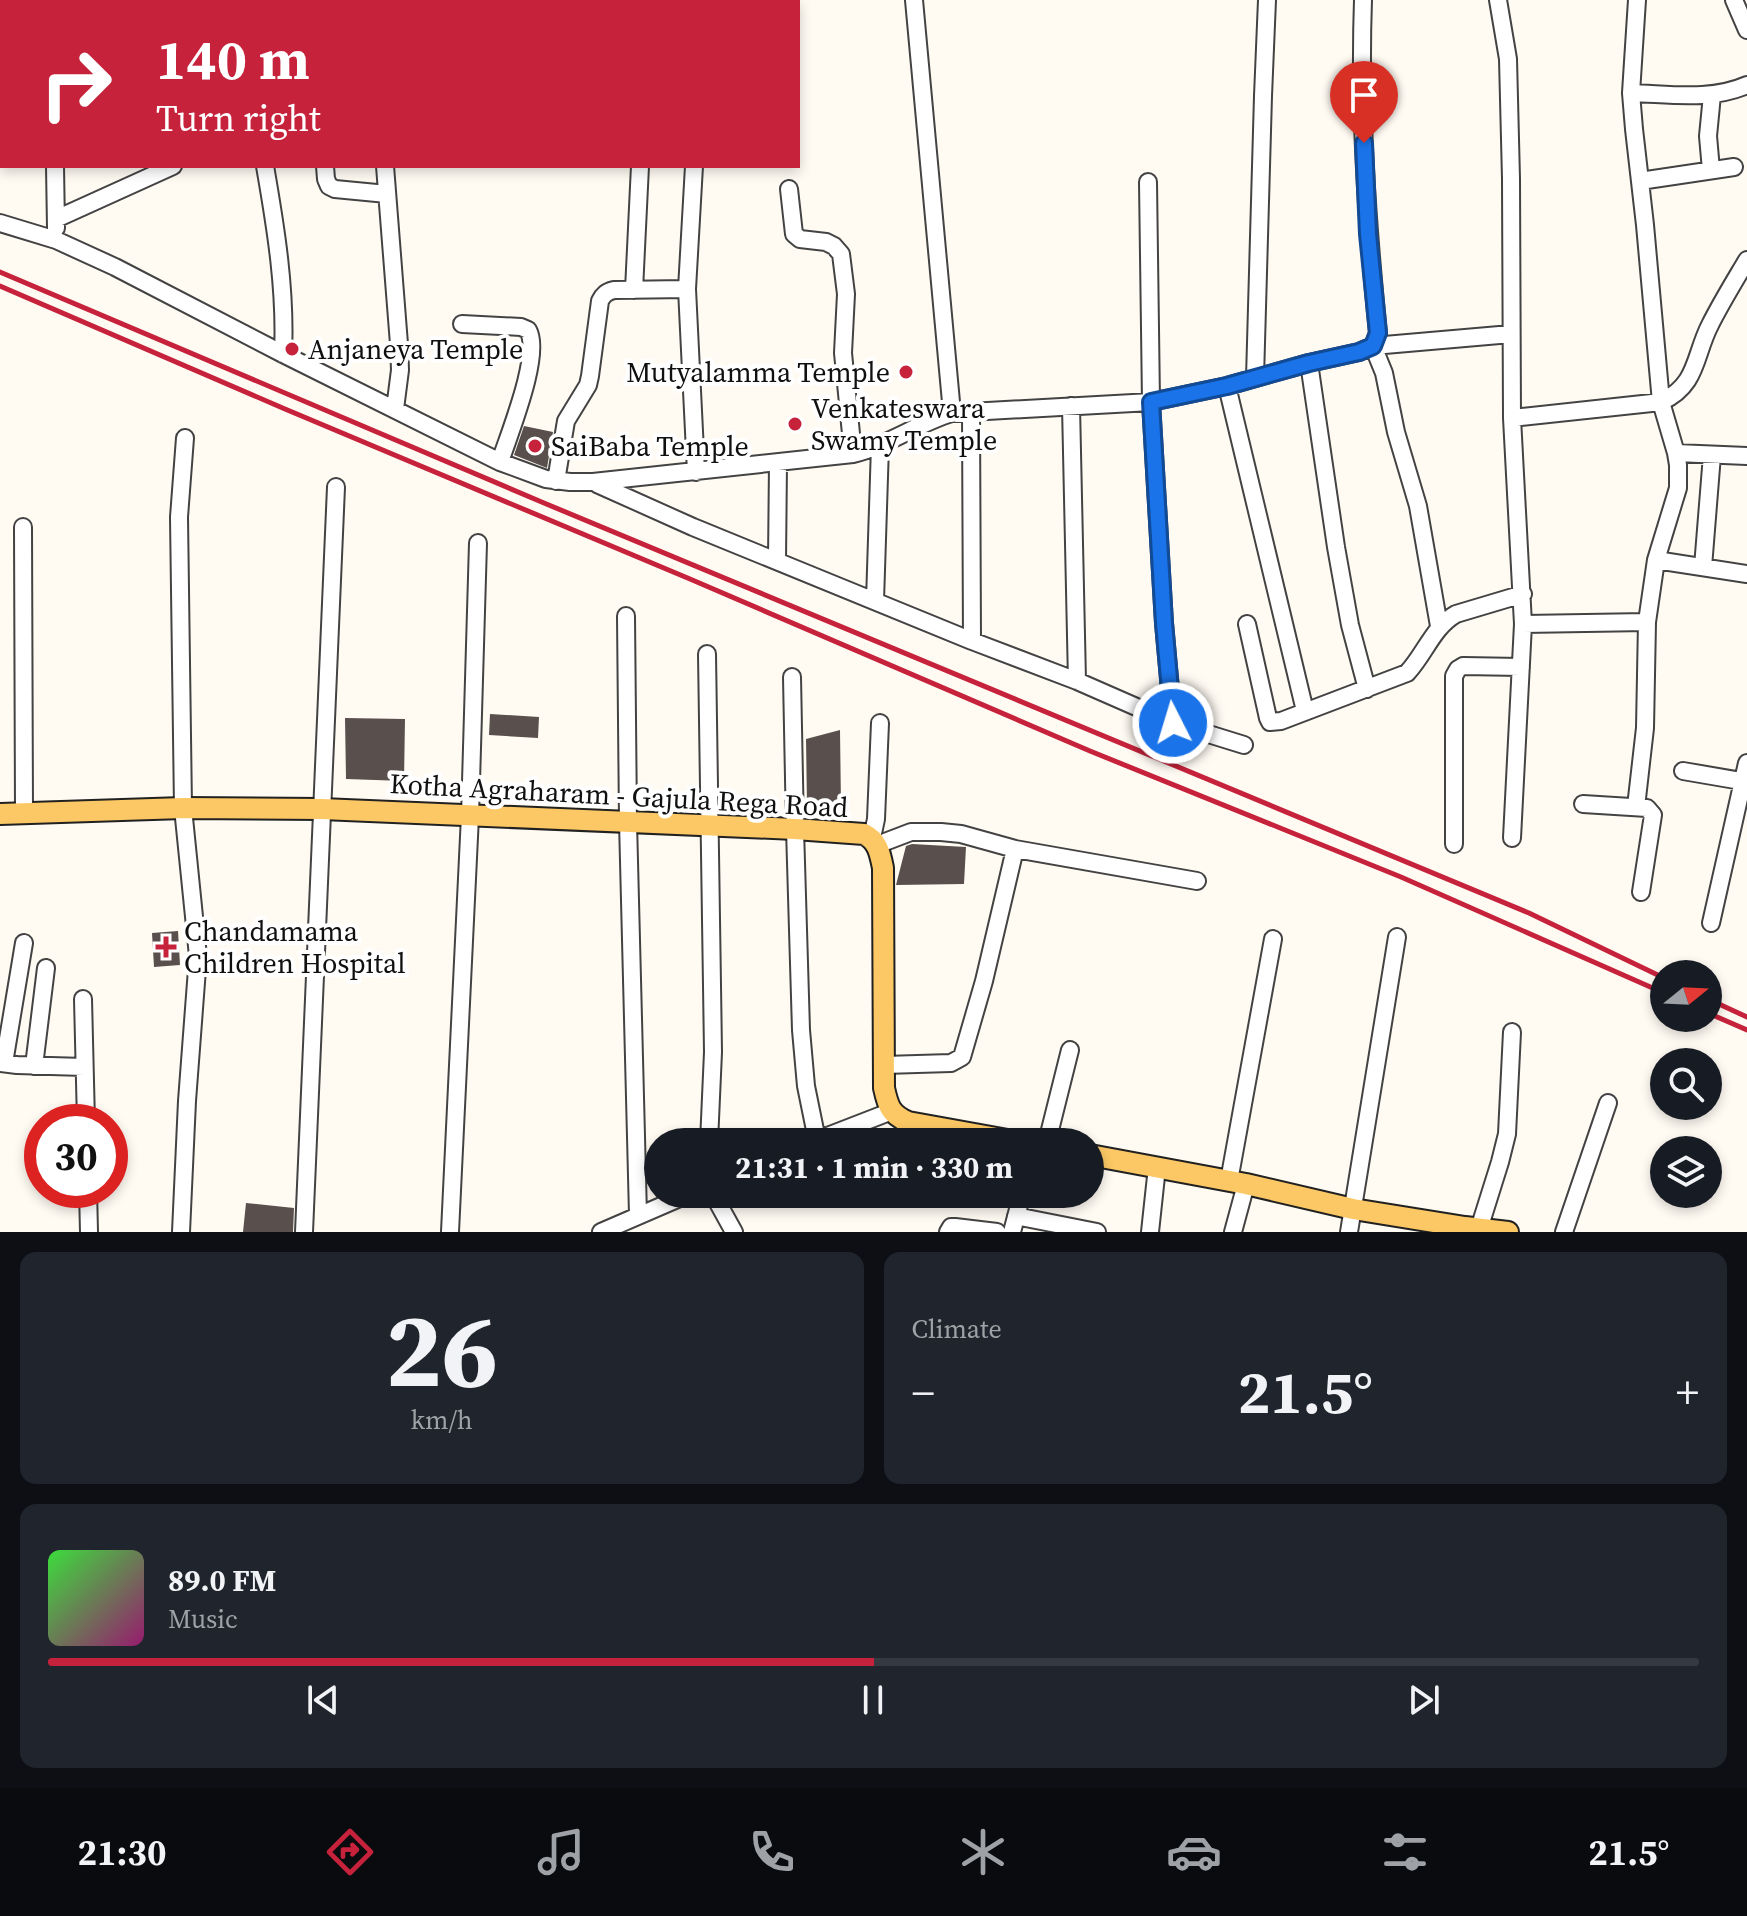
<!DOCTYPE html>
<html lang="en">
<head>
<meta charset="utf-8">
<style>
  body { margin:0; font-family:"Source Serif 4",serif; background:#20242c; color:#f1f3f6; height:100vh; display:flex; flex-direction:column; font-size:30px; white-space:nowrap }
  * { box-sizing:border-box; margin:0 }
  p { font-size:26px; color:#9ea1a6 }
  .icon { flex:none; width:44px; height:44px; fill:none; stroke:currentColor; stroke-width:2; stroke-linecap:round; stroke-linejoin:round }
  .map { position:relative; height:1232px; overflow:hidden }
  .panel { display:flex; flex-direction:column; gap:20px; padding:20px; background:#0d0f14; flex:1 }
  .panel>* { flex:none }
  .banner { position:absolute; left:0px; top:0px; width:800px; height:168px; box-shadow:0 4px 12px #0003; background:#c6223b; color:#fff; overflow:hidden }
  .needle { width:52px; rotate:72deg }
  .fabs { position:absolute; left:1650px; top:960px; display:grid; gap:16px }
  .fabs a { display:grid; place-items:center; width:72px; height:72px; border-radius:50%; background:#171b24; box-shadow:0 4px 12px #0003; font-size:40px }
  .speed { position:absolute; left:24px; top:1104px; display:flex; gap:16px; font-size:40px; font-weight:700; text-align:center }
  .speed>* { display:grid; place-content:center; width:104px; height:104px; border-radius:50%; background:#171b24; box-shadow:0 4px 12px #0003; line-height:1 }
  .speed .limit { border:12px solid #d22; background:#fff; color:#111 }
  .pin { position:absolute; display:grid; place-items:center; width:68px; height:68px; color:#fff; margin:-82px -34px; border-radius:50% 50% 50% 0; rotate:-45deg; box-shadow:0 0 8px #0007 }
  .pin .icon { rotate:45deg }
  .me { position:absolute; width:88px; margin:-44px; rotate:355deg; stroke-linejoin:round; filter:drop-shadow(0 0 6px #0008) }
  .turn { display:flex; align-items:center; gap:28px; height:168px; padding:0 24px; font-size:36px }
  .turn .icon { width:104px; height:104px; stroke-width:2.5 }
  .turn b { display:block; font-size:56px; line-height:68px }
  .big { font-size:60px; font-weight:700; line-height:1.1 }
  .panel .tile { flex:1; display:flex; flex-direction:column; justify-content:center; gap:12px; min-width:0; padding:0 28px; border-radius:16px; background:#20242c }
  .panel .dial { align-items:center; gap:0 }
  .dial b { font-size:104px; line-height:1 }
  .song { display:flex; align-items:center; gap:24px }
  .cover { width:96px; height:96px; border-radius:12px; background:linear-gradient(135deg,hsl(120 70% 55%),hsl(320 70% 35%)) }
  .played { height:8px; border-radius:4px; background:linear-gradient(90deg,#c6223b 50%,#363941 50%) }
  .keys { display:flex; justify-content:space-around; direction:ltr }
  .heat { display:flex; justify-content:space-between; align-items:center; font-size:44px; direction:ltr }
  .panel .tiles { flex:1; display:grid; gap:20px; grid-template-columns:1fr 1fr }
  .tile:last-child { grid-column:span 2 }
  .trip { position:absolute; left:644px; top:1128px; width:460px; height:80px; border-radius:40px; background:#171b24; box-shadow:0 4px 12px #0003; font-weight:700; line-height:80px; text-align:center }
  .tab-bar { display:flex; height:128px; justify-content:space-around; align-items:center; background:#090b0e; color:#9ea1a6 }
  .tab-bar .icon { width:56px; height:56px }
  .tab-bar .selected { color:#c6223b }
  .tab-bar b { font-size:36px; color:#f1f3f6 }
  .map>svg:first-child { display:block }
</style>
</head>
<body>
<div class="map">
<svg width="1747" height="1232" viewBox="0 0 1747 1232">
  <rect width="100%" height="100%" fill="#fffbf3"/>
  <!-- building -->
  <path fill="#594f4c" d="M524 426 553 432 547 468 514 455Z
    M490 714 539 717 538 738 489 735Z
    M345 718 405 719 404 781 346 779Z
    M840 730 841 806 807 807 806 739Z
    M912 844 966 847 964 884 896 885 906 846Z
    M178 931 180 965 154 967 152 933Z
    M246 1203 294 1208 293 1232H243Z"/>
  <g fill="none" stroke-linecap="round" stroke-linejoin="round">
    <!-- minor casing -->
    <g stroke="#434343" stroke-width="20">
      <path id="minor" d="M52 0V2
        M114 0V2
        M214 0V2
        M311 0V2
        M496 0 498 2
        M914 0 952 413
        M1498 0 1508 59 1511 179 1512 418 1523 624 1512 838
        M1734 0 1747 30
        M629 2 651 0
        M1631 93C1670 94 1711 101 1747 85
        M55 166 56 228
        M265 166C276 229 286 291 283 354
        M325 166 326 179 329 186 335 189 387 194
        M385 166 399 344 400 370 395 409
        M694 166 687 289 696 472
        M1711 170 1708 136 1712 95
        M1640 181 1734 167
        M1148 182 1151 402 1164 623 1173 723
        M789 189 794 234 800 239 826 242 834 246 841 254 846 294 843 353 853 454
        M56 219 173 166
        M0 223 56 240 115 267 283 354 500 462 546 479 570 482H593L853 454C889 445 918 423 952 413L1151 402 1227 386 1309 363 1359 352 1373 346 1378 333C1367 223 1359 111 1363 0
        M634 290 640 166
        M462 324 521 327 528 330C542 354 509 434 500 462
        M1309 363 1336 547 1350 625 1367 689
        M1255 378 1263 96 1267 0
        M1227 386 1305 711
        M1071 406 1077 681
        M971 411 972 641
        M1512 418 1661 402C1698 385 1694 356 1710 325 1721 303 1734 282 1747 260
        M1676 453 1747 456
        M556 481 566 421 588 385 590 376 600 301C603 295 606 292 614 290L687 289
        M597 484 693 527 972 641 1077 681 1173 723 1244 745
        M23 527 24 812
        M1656 560 1747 574
        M777 561 778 463
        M1703 567 1712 455
        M875 601 880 446
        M626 616 628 822 638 1215
        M1247 624 1268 718 1270 722 1281 721 1407 673C1425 654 1433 627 1456 614L1523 594
        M1523 624 1647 622
        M1439 626 1418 506 1396 432 1384 373 1373 346 1511 334
        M707 654 713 1052 709 1142
        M792 677 795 829 801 1030 806 1086 817 1140
        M1683 771 1747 782
        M1583 804 1647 808 1653 815 1641 892
        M1636 807 1645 728 1647 622 1656 560 1678 488V465L1676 453 1661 402 1645 225 1634 129 1631 93 1637 0
        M872 838 876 819 880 723
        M1454 844V676L1458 669 1463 666 1521 667
        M877 845 911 832H941L961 834 1015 849 1197 881
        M1711 923 1747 763
        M83 999 86 1122
        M0 1063 17 1065 84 1067
        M4 1063 24 943
        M884 1065 951 1063 962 1057 984 981 1015 849
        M34 1066 46 968
        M812 1142 892 1111
        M1047 1142 1070 1050
        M1229 1181 1273 939
        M88 1190 89 1232
        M713 1194 734 1232
        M1016 1216 1097 1232
        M1479 1229 1500 1162 1507 1134 1512 1032
        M181 1232 187 1101 198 956 183 808 179 517 185 438
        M304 1232 336 487
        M450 1232 470 816 478 543
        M601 1232 689 1194
        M948 1232 951 1227H955L997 1232
        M1012 1232 1022 1194
        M1150 1232 1157 1167
        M1233 1232 1246 1184
        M1349 1232 1397 937
        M1564 1232 1608 1103"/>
    </g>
    <!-- major casing -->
    <g stroke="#212121" stroke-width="24">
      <path id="major" d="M0 814 183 808 322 809 795 829 864 834C878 841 880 853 883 868L884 1088C888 1106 890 1114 908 1122L1019 1142
        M1090 1155 1246 1184 1353 1209 1465 1227 1508 1232"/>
    </g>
    <!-- minor -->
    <use href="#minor" stroke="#fff" stroke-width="16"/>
    <!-- major -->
    <use href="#major" stroke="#fcc865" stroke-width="20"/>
    <!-- rail -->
    <path stroke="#c6223b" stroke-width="5" d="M0 272 544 503 1529 913 1664 978
      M0 286 285 409 690 579 1090 751 1401 877 1664 993
      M1708 999 1747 1017
      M1708 1013 1747 1030"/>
  </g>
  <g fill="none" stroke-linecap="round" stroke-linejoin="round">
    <!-- route casing -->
    <g stroke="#114b97" stroke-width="20">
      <path id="route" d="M1173 723 1164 623 1151 402 1227 386 1309 363 1359 352 1373 346 1378 333 1368 234 1364 143"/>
    </g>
    <!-- route -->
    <use href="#route" stroke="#1a73e8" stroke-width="14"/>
  </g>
  <!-- markers -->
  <g fill="#c6223b" stroke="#fff" stroke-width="3">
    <circle cx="292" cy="349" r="8"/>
    <circle cx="906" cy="372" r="8"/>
    <circle cx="795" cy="424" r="8"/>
    <circle cx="535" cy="446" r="8"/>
    <path d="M162 935h8v8h8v8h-8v8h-8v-8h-8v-8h8z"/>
  </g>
  <g text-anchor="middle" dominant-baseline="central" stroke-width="8" stroke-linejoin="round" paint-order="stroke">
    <!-- poi labels -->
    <g font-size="28" fill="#101010" stroke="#fff" text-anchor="start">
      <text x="308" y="349">Anjaneya Temple</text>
      <text x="890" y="372" text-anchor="end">Mutyalamma Temple</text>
      <text x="811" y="408">Venkateswara<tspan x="811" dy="32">Swamy Temple</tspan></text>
      <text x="551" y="446">SaiBaba Temple</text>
      <text x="184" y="931">Chandamama<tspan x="184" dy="32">Children Hospital</tspan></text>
    </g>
    <!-- street labels -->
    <g font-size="28" fill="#101010" stroke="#fff">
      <text transform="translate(619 795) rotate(3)">Kotha Agraharam - Gajula Rega Road</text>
    </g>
  </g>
</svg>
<div class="fabs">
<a><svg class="needle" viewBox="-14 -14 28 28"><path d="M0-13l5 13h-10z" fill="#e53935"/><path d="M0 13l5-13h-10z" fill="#9ea1a6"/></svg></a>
<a><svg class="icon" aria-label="search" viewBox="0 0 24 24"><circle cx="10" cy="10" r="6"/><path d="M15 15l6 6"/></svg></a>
<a><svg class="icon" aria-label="layers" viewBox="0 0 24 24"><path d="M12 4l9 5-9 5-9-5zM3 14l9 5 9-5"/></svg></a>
</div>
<div class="speed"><div class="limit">30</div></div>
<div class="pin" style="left:1364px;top:143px;background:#d93025"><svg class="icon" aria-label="arrive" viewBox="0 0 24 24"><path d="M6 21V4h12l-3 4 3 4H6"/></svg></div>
<svg class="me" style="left:1173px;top:723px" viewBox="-20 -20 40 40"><circle r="17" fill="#1a73e8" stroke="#fff" stroke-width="3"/><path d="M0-11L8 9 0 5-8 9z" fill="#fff"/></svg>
<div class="trip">21:31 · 1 min · 330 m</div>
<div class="banner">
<div class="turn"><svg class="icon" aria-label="right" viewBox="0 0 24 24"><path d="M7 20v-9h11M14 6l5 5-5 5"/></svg><div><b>140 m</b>Turn right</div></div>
</div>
</div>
<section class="panel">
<div class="tiles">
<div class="tile dial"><b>26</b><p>km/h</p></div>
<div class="tile"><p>Climate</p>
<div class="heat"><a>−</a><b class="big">21.5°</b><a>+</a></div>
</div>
<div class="tile">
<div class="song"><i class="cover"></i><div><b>89.0 FM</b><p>Music</p></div></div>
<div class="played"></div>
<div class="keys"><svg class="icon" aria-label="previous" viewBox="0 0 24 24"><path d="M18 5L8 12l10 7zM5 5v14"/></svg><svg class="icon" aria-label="pause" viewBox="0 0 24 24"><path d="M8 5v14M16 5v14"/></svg><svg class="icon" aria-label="next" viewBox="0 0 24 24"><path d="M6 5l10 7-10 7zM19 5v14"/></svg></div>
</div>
</div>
</section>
<nav class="tab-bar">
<b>21:30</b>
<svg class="icon selected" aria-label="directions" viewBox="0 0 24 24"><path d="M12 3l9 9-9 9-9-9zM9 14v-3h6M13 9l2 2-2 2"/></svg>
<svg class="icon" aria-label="music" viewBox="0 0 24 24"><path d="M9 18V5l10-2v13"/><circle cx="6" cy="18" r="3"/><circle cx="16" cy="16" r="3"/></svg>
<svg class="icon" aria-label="phone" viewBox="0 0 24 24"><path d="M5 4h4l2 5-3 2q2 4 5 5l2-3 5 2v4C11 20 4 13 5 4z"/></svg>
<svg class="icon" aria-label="climate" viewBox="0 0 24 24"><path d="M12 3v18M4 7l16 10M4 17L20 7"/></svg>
<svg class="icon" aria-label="car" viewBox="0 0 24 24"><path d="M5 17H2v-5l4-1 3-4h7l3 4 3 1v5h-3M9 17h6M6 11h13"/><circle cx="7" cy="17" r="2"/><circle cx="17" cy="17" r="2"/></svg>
<svg class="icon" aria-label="filters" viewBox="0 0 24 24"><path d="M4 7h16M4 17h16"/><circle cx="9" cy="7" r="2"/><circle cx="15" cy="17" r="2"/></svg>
<b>21.5°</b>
</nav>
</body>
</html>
